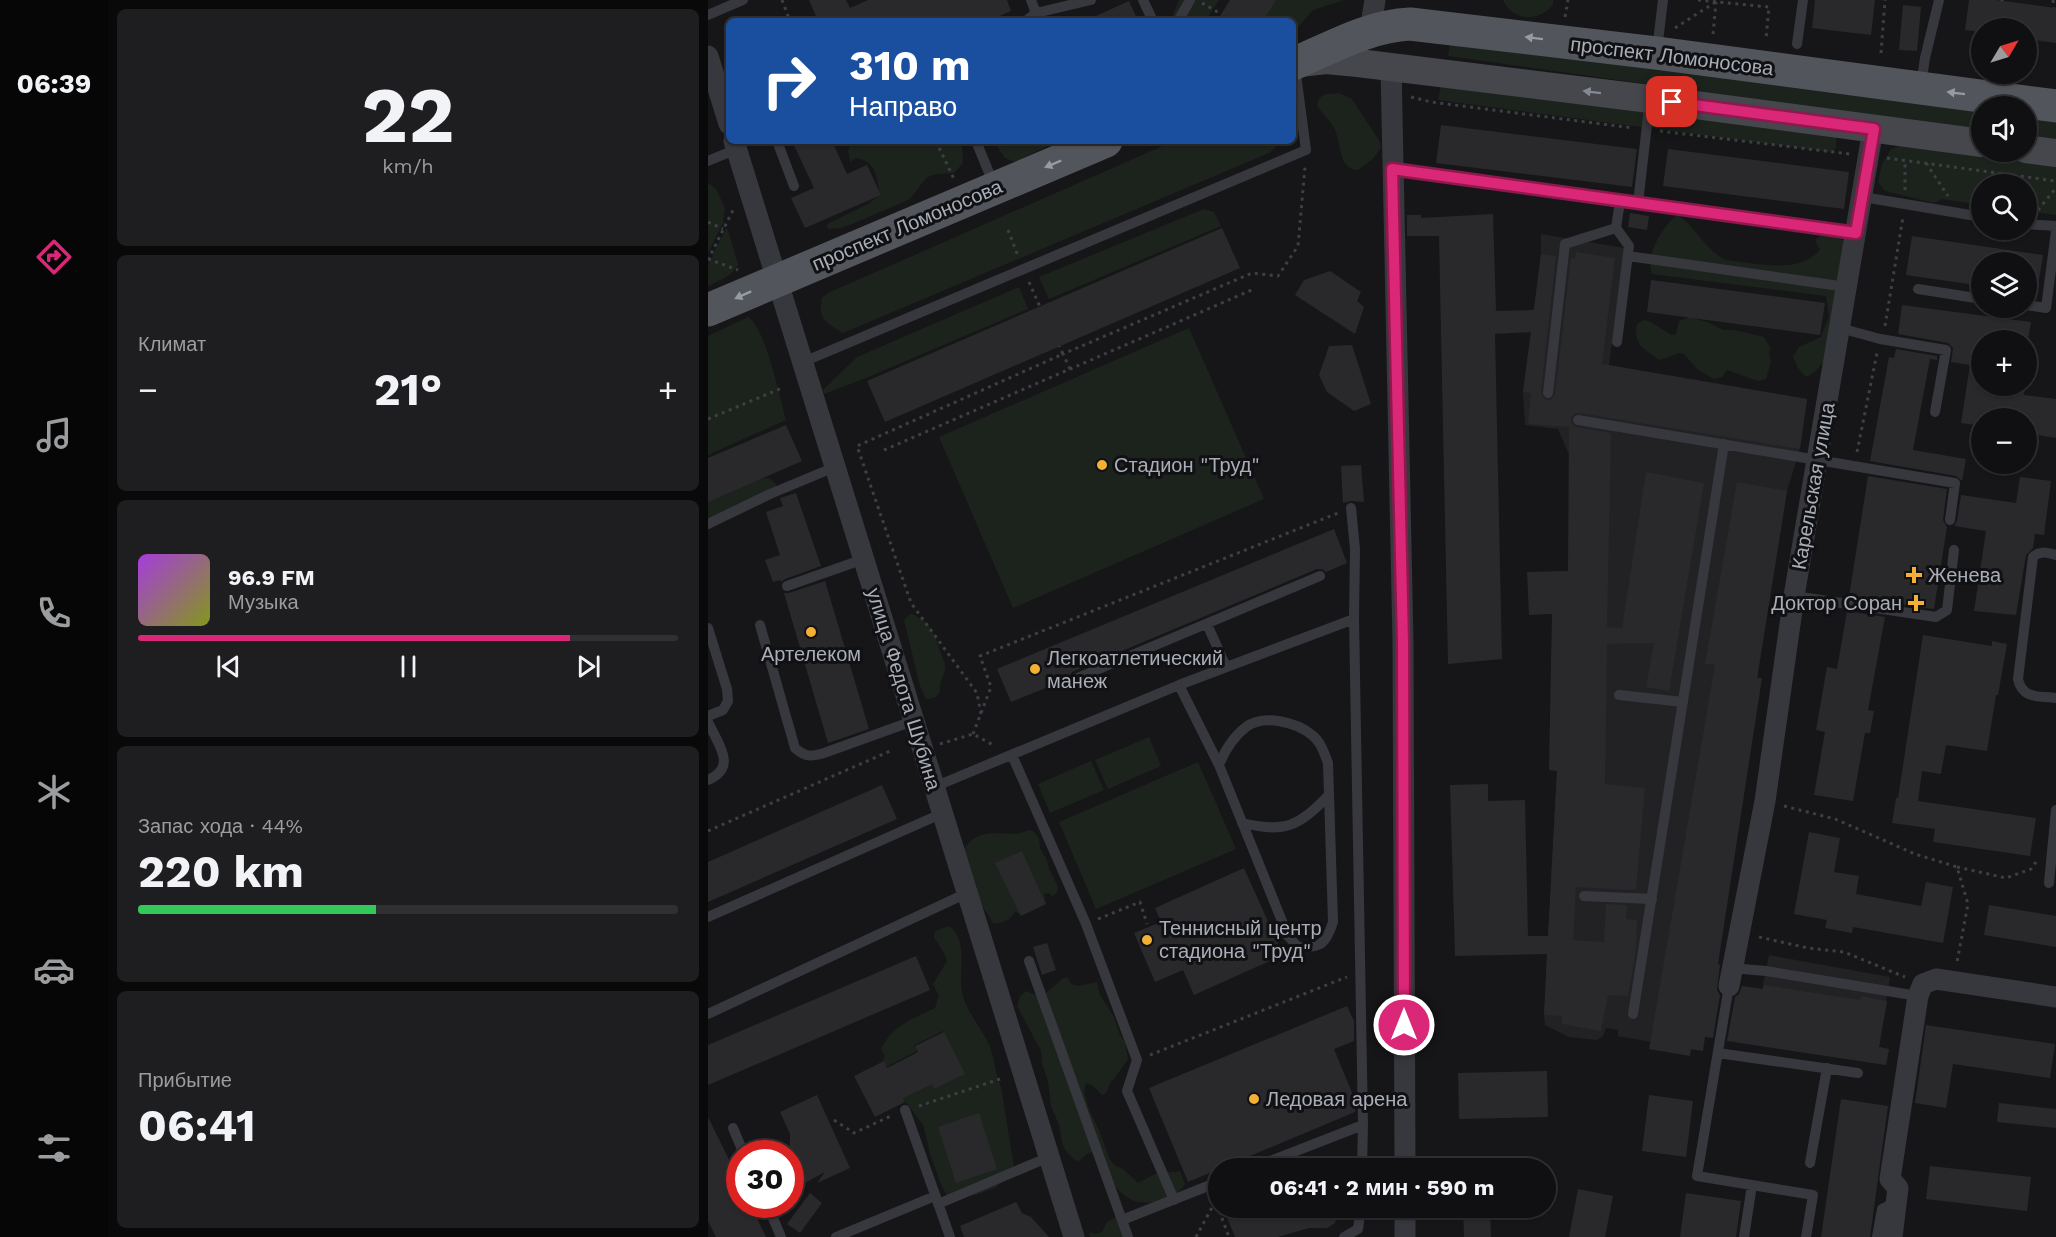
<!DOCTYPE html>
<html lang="ru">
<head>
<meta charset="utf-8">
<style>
  body { margin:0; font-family:"Work Sans",sans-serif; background:#1e1e20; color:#f1f3f6; height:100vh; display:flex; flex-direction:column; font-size:22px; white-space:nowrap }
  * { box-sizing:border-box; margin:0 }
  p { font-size:20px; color:#9c9d9f }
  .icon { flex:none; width:33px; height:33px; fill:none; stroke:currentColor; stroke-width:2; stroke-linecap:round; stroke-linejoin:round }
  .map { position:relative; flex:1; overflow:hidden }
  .panel { display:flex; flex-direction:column; gap:9px; padding:9px; background:#09090a; width:600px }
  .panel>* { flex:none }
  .top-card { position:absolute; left:18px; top:18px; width:570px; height:126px; border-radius:9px; box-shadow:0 2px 4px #0004,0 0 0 2px #303032; background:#1a4fa0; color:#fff; overflow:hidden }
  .needle { width:39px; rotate:52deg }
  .tools { position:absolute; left:1263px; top:18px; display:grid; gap:12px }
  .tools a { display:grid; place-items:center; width:66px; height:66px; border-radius:50%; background:#101012; box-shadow:0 2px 4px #0004,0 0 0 2px #303032; font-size:30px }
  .speed { position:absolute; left:18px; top:1140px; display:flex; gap:12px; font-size:30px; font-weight:700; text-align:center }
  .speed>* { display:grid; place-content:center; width:78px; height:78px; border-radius:50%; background:#101012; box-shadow:0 2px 4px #0004,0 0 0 2px #303032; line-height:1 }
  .speed .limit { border:9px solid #d22; background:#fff; color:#111 }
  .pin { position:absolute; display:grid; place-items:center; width:51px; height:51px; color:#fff; margin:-26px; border-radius:12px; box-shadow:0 3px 9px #0006 }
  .me { position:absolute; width:66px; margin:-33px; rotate:0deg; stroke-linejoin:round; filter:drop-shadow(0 0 4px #0008) }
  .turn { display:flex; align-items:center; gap:21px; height:126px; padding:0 24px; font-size:27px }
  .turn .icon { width:78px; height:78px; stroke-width:2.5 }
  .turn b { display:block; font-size:42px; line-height:51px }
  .big { font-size:45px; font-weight:700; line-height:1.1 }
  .panel .card { flex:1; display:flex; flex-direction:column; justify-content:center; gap:9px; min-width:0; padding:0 21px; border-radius:9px; background:#1e1e20 }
  .panel .dial { align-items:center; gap:0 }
  .dial b { font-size:78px; line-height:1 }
  .song { display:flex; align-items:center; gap:18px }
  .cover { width:72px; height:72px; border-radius:9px; background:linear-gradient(135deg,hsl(280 70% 55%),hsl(70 70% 35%)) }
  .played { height:6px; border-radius:3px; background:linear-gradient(90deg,#db2777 80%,#303032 80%) }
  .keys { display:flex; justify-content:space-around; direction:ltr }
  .heat { display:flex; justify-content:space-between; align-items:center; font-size:33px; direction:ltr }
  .charge { height:9px; border-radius:4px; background:linear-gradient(90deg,#34c759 44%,#303032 0) }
  .trip { position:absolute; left:500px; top:1158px; width:348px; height:60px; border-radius:30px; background:#101012; box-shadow:0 2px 4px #0004,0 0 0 2px #303032; font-weight:700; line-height:60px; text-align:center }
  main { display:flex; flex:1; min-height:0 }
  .menu { display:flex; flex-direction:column; width:108px; justify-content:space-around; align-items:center; background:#060607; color:#9c9d9f }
  .menu .icon { width:42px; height:42px }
  .menu .active { color:#db2777 }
  .menu b { font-size:27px; color:#f1f3f6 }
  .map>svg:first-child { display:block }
</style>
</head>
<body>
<main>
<nav class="menu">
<b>06:39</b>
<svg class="icon active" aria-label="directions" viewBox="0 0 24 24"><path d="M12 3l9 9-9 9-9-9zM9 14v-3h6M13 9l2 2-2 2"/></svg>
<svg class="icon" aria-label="music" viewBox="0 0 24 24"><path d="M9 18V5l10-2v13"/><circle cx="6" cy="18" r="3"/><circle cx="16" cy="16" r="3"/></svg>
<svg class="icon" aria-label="phone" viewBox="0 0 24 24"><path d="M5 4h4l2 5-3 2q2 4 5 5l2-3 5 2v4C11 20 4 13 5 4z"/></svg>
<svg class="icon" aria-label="climate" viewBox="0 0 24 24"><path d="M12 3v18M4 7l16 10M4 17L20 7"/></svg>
<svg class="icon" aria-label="car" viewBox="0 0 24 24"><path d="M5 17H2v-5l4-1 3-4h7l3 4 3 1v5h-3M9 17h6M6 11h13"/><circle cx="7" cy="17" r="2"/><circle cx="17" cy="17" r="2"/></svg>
<svg class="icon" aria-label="filters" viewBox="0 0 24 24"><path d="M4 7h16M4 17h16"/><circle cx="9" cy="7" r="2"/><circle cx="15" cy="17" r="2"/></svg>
</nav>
<section class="panel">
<div class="card dial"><b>22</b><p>km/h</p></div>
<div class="card"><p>Климат</p>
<div class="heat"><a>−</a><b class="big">21°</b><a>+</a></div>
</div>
<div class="card">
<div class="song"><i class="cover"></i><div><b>96.9 FM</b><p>Музыка</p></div></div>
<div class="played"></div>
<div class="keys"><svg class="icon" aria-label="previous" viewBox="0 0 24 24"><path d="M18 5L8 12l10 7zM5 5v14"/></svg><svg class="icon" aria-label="pause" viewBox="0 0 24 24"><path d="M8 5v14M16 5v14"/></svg><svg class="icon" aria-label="next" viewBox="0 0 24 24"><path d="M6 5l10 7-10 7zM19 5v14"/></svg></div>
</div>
<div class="card"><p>Запас хода · 44%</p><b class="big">220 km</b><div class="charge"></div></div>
<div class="card"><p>Прибытие</p><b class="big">06:41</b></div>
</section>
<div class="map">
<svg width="1348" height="1237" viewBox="0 0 1348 1237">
  <rect width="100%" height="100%" fill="#161618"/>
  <!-- built -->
  <path fill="#222225" d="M833 234 917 248 901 365 1099 399 1091 452 1079 491 1050 673 986 1042 987 1050 910 1036V1030L898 1028 895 1036 889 1040 861 1037 837 1025 836 1015 849 771 841 770 844 634 859 633 862 457 850 429 817 425 815 392 833 254Z
    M1061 955 1182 977 1171 1047 1181 1049 1178 1065 1043 1044Z"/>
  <!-- green -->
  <path fill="#1c231d" d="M471 0H511L497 21H462Z
    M566 0H636L605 10 585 33V21H554Z
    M795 0H845V5C829 23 805 21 795 0Z
    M744 32 1274 106 1273 131 740 56Z
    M733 86 1118 133 1128 138V148L1122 152 730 100Z
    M631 93 644 99 672 142 673 147 666 158 650 170C629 169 634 142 626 128 622 120 614 113 609 106L611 98 618 94Z
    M1319 112 1348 116V141L1319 137Z
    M143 141H254L255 163 246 173C239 174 232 173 225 175 213 178 210 193 200 200L144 224 132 228 120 229 119 224 160 204 172 195C169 179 169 161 148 158L142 162 140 151Z
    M286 141H346L336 148 306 162 296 157Z
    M466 141H575L561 153 135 333C118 322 110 320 114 298L120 293Z
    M1203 141 1348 165V215L1319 211 1318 184H1274L1273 205 1234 199 1226 203 1177 191 1170 182 1174 164 1183 149Z
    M0 183 8 189 17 208 15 223 0 253Z
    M496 209 506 212 513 226 341 299 331 277Z
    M969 215C989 227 996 250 1018 260 1047 263 1090 275 1112 250L1107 240 1117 233 1128 236 1137 242 1122 354 1107 372 1098 377 1090 368 1085 357 1091 347 1113 337 1121 316 1118 296 944 274C937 255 954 227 969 215Z
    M18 228 20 230 30 264C26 276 11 280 0 286V265Z
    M311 287 320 309 158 378 116 394 115 390 149 357Z
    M40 317C58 328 72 399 78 420L0 455V336Z
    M982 317 1002 323 1015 330H1026L1056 337 1063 349 1061 352 1063 362 1058 379 1050 381 1019 370 1014 377 1006 379 989 369 976 354 972 353 951 360C936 348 925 346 929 324L936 320 943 322 963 335 968 334 971 321Z
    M481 328 556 499 305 608 231 437Z
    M61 478 68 484V487L0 521V501L51 479Z
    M204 614C223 623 226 632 232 651 234 657 238 662 237 669 235 677 231 684 232 692 229 697 224 699 218 699L212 686 196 620 201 615Z
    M441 737 453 766 400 789 387 760Z
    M383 761 396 790 342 813 330 784Z
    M490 762 528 849 388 909 351 822Z
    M321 830 325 831 331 838 332 848 339 860 341 869 350 887 349 893 344 896 341 893 336 894 338 904 314 851 288 864 313 916 307 911C304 920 293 924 285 923L270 899 268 884 262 875 255 851C269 828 286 834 307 834 312 834 317 831 321 830Z
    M241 926C261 941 250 971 254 992 258 1012 274 1028 282 1047 287 1060 287 1074 293 1087L306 1167 289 1187 268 1195 243 1199 238 1194 232 1182 221 1151 220 1144 215 1125 194 1097 223 1082 226 1087 256 1073 235 1031 206 1045 209 1051 178 1067 175 1060 177 1056 173 1050C182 1026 205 1019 227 1008L231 996 225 984 239 961 237 955 226 937 227 931Z
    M355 978H360L363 984 370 986 389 982 392 995 406 1017 412 1035 417 1042 420 1059 406 1079 403 1081 398 1093 394 1095 384 1085 378 1083 376 1091 381 1109 391 1130 402 1160 408 1166 415 1169 430 1183 447 1174 472 1171 477 1184C472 1193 464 1195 455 1199 417 1214 401 1180 387 1152L380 1153 371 1161 367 1160 357 1150 354 1142 351 1125 343 1106 340 1081 334 1064 333 1051 309 1006 312 996 318 991 328 995H336Z
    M408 1217 416 1237H382L381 1232 387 1234 394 1232 399 1222Z"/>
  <!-- building -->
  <path fill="#29292c" d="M101 0H138L142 8 160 0H299L303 11 280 21H110Z
    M522 0H568L555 21H509Z
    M1107 0H1167L1163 35 1104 28Z
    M1261 0H1288L1348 8V43L1318 39V28H1274V32L1257 30Z
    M421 1 430 21H377Z
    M1195 5 1213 7 1209 51 1191 50Z
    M733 125 929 149 924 187 728 163Z
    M84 141H124L139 174 159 165 173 195 97 228 83 198 106 188Z
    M960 149 1141 172 1136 209 955 186Z
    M922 213 941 216 939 230 920 227Z
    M785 214 788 311 826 310 833 254 848 256 833 392 836 399 843 400 847 394 863 258 867 259 868 252 907 258 894 364 1099 399 1092 449 871 413H867L863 418V423L868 427 903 433 899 627 914 628 938 472 996 483 961 691 938 687 946 643 899 644 897 784 937 788 928 889 920 890 868 887 865 940 896 942 898 904 919 905 918 919 929 920 928 951 920 996 900 995 893 1031 854 1024V1016L836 1015 839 954 747 956 742 785 780 784V801L817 800 820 936H840L849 771 841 770 844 614 821 615 819 572 860 571 861 427 820 424 823 393 815 392 823 332 787 334 794 659 740 664 731 236H699V215H713V218Z
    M514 228 532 268 177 422 159 381Z
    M1204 236 1335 255 1328 299 1318 298V262H1274V286L1198 275Z
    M622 271 653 292 649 301 656 307 647 334 587 295 596 280Z
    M943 280 1117 303 1112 335 939 312Z
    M1194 305 1323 322 1320 340H1274V386H1317L1316 395 1348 399V438L1318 433V418H1274V426L1253 423 1262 365 1243 362 1245 348 1240 343 1190 334Z
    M644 345 663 404 646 411 619 392 611 375 621 346Z
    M1188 349 1229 356V360L1222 359 1205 450 1258 459 1254 481 1248 476 1162 461 1181 357 1186 358Z
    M78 425 94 461 0 502V458Z
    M653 465 656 502 643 501 635 503 633 466Z
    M1160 476 1239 489 1235 520 1239 527 1226 609 1141 597Z
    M1312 477 1343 481 1336 535 1327 534 1325 548 1318 555 1308 615 1266 611 1278 531 1246 526 1249 521 1253 495 1308 503Z
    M1029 482 1079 491 1049 678H1054L1010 964 1012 965 1009 990 1012 995 1005 1038 997 1037 995 1051 983 1049 982 1056 941 1049 1007 665 997 664Z
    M88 493 113 566 77 579 73 582 72 580 65 582 57 560 72 555 58 512 75 506 72 498Z
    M626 529 639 563 618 572 614 569H609L364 672 360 679 303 702 289 669Z
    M117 581 161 729 120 743 76 593H81Z
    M1139 611 1177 617 1160 710 1166 711 1162 733H1157L1145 801 1106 795 1117 732 1108 730 1119 667 1129 669Z
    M1215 635 1284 646V641L1299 644 1290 695H1288L1279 751 1238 745 1233 774 1214 771 1210 801 1328 818 1322 856 1225 842 1227 829 1184 823 1188 798H1190Z
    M174 785 189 819 0 902V862Z
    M1101 832 1132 838 1126 872 1151 876 1148 894 1213 906 1218 882 1245 887 1235 943 1145 927 1144 933 1117 928 1119 920 1086 914Z
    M314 851 338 904 313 916 287 863Z
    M536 868 575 955 486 995 475 970 447 982 426 933 453 922 447 908Z
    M1281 905 1348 916V947L1276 935Z
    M339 943 348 970 334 975 325 947Z
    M208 956 222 990 0 1085V1045Z
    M1056 985 1152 1000 1153 996 1179 1001 1171 1047 1181 1049 1178 1065 1019 1041 1027 997 1031 994 1034 986 1055 989Z
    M639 1006 646 1021V1041L626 1049 647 1100V1112L480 1182 441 1088Z
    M1218 1025 1347 1044 1342 1078 1245 1064 1238 1108 1207 1103Z
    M236 1032 257 1074 226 1089 224 1084 195 1098 197 1102 167 1117 146 1076 176 1061 179 1068 210 1052 207 1046Z
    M839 1071 840 1117 751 1119 750 1073Z
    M109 1095 142 1168 109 1183 117 1172 82 1191V1134L72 1112Z
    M941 1095 985 1101 978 1157 934 1151Z
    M1133 1099 1180 1106 1162 1237H1113Z
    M1291 1103 1348 1109V1128L1289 1122Z
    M271 1113 289 1169 248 1183 230 1127Z
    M0 1117 32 1182V1204H42L58 1237H8L0 1221Z
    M1222 1166 1323 1177 1319 1211 1218 1199Z
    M870 1189 905 1196 897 1237H861Z
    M102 1193 114 1203 92 1233 79 1224Z
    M978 1193 1033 1201 1028 1237H972Z
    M308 1202 314 1213 323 1217 341 1237H256L252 1226Z
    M515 1208H632L627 1223 619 1228H601L570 1237H527Z
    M755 1208H782L783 1237H756Z"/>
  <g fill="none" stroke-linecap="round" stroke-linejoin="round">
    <!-- path -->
    <path stroke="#3d3f44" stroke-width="3" stroke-dasharray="3 4.5" stroke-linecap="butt" d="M74 0 82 21
      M990 0 1061 7 1058 39
      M1294 0V1
      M1345 0 1346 8
      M494 3 513 14
      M857 17 860 0
      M967 28 1006 3
      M1005 34 1008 2
      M1173 53 1177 0
      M703 97 723 102 925 128
      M952 131 1142 154
      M228 141 246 179
      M1179 158 1348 181
      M1218 163 1240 196
      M1286 184V173
      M1197 190V161
      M1330 210 1348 188
      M0 222 15 229
      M300 230 310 256
      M0 259 30 270
      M0 260 25 210
      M321 282 332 307
      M1177 326 1195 217
      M362 369 355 354 544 273 570 276 590 246 597 167
      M0 419 74 388
      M176 450 546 289
      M1149 452 1169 353
      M273 714 269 693 203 603 149 446 355 354 351 346
      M265 734 283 687 272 656 630 513
      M232 744 265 734 287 746
      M1076 806 1127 819 1207 854 1249 867 1260 904 1249 962
      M0 831 182 751
      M1249 867 1298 878 1323 869 1328 862
      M390 919 432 902 439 924
      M1051 937 1100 948 1136 952 1197 977
      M442 1055 639 977
      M211 1106 292 1079
      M126 1120 146 1133 185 1115
      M506 1197 521 1237
      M488 1237 507 1202"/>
    <!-- service -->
    <path stroke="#37383d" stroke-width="10" d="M435 0 445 21
      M328 13 383 0
      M0 15 35 0
      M318 21 328 13 323 0
      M470 21 482 0
      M1089 44 1095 0
      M949 50 955 0
      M1213 85 1217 58 1231 0
      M69 141 86 186
      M268 141 286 185
      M0 161 29 149
      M684 169 1148 233
      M1155 197 1274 217
      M930 203 942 99
      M1318 224 1348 226
      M920 256 1139 287
      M1210 289 1274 299
      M1318 305 1338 308 1348 231
      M1132 328 1172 339 1238 350 1227 412
      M909 342 921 246 908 228 912 201
      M95 362 598 150 587 67
      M840 393 857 244 908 228
      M870 420 1247 483 1242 520
      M643 508 647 549 646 619 655 1125 654 1168
      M0 524 62 494 127 467
      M1348 555C1339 553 1332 550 1325 557L1310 679C1314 699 1331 696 1348 698
      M79 586 156 559
      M1086 596 1228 617 1239 610 1246 550
      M499 624 518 667
      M52 625 87 748C97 757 103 757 116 753L205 721
      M0 628 19 689 20 701 15 710 0 716
      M367 679 612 576
      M471 685 511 765 580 936 590 947C613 948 618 944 625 922L620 763C616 753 613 742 604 735 588 722 556 714 538 727 525 737 517 750 511 765
      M911 695 975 702
      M0 722C10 744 30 767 0 780
      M304 755 378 924 429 1060 419 1091 466 1200
      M226 787 471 685 646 619
      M534 823C577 833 590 827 621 795
      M1341 883 1348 810
      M876 896 944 899
      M0 917 235 813
      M321 961 420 1237
      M1023 968 1058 971 1210 996
      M1021 986 989 1176 1105 1195 1098 1237
      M0 1014 259 893
      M925 1014 1016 444
      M1010 1053 1150 1073
      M197 1110 242 1237
      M25 1128 36 1154
      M1102 1163 1119 1068
      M544 1168 655 1125
      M59 1204 73 1237
      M230 1204 341 1157
      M414 1220 510 1182
      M128 1237 227 1196
      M636 1237 650 1229 653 1208
      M1036 1237 1044 1185
      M1169 1237 1174 1209 1188 1202"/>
    <!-- minor -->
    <path stroke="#37383d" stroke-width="21" d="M662 31 667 0
      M0 56 21 124
      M683 67 695 642 697 1168
      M26 141 366 1237
      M1021 986 1057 801 1086 596 1165 129
      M697 1208V1237
      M1184 1237 1190 1188 1182 1179 1210 996 1215 984 1228 979 1348 997"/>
    <!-- secondary -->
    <path stroke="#45474d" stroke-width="28" d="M592 63 618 60 650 63 942 99 1274 143
      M1318 149 1348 153"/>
    <!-- primary -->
    <path stroke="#53555c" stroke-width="33" d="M585 64C623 48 660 26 702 24L948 53 1348 106
      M0 310 398 141"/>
  </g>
  <!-- one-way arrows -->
  <defs><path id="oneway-solid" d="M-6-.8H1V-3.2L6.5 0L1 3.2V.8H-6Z" transform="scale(1.5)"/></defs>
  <g fill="#979ba6">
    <use href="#oneway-solid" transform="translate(826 38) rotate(-173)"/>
    <use href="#oneway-solid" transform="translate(1248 93) rotate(-173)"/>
    <use href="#oneway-solid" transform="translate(345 164) rotate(157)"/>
    <use href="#oneway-solid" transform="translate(35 295) rotate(156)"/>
  </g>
  <use fill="#858993" href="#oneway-solid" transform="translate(884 92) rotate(-173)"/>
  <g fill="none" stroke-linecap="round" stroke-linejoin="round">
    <!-- route casing -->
    <g stroke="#8e194d" stroke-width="15">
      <path id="route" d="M696 1025 695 642 684 169 1148 233 1166 129 964 102"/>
    </g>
    <!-- route -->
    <use href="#route" stroke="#db2777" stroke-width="10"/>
  </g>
  <!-- markers -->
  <g fill="#f2b134" stroke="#111113" stroke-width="2">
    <circle cx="394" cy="465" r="6"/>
    <path d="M1203 566h6v6h6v6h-6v6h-6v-6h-6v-6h6z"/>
    <path d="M1205 594h6v6h6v6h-6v6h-6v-6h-6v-6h6z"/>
    <circle cx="103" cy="632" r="6"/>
    <circle cx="327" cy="669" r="6"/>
    <circle cx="439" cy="940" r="6"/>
    <circle cx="546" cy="1099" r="6"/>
  </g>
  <g text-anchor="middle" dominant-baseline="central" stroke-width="6" stroke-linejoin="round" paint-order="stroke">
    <!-- street labels -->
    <g font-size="20" fill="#a8adb8" stroke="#111113">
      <text transform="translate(964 56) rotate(7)">проспект Ломоносова</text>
      <text transform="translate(199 225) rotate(-23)">проспект Ломоносова</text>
      <text transform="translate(1105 486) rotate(-80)">Карельская улица</text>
      <text transform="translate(196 689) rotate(73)">улица Федота Шубина</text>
    </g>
    <!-- poi labels -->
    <g font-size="20" fill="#a8adb8" stroke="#111113" text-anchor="start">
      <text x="406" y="465">Стадион "Труд"</text>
      <text x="1220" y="575">Женева</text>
      <text x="1194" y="603" text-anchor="end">Доктор Соран</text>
      <text x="103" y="654" text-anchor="middle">Артелеком</text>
      <text x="339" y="658">Легкоатлетический<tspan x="339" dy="23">манеж</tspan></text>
      <text x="451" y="928">Теннисный центр<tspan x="451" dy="23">стадиона "Труд"</tspan></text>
      <text x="558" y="1099">Ледовая арена</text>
    </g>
  </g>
</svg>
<div class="tools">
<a><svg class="needle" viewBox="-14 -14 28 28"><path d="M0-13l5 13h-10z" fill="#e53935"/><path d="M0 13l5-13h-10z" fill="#9c9d9f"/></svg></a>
<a><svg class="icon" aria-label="sound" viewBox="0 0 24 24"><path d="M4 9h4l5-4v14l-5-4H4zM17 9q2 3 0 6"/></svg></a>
<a><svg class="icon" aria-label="search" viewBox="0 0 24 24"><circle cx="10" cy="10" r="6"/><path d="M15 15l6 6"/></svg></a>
<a><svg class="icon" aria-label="layers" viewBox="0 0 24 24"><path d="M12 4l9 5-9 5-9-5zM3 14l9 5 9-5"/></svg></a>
<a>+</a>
<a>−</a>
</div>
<div class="speed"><div class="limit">30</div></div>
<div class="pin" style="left:964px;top:102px;background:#d93025"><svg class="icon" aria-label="arrive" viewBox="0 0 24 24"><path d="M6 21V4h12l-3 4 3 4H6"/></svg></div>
<svg class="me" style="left:696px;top:1025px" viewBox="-20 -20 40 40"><circle r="17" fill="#db2777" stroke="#fff" stroke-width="3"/><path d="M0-11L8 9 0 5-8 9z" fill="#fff"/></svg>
<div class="trip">06:41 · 2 мин · 590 m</div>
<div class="top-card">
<div class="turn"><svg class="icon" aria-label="right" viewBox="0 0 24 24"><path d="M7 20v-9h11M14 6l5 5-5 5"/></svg><div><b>310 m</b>Направо</div></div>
</div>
</div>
</main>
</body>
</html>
